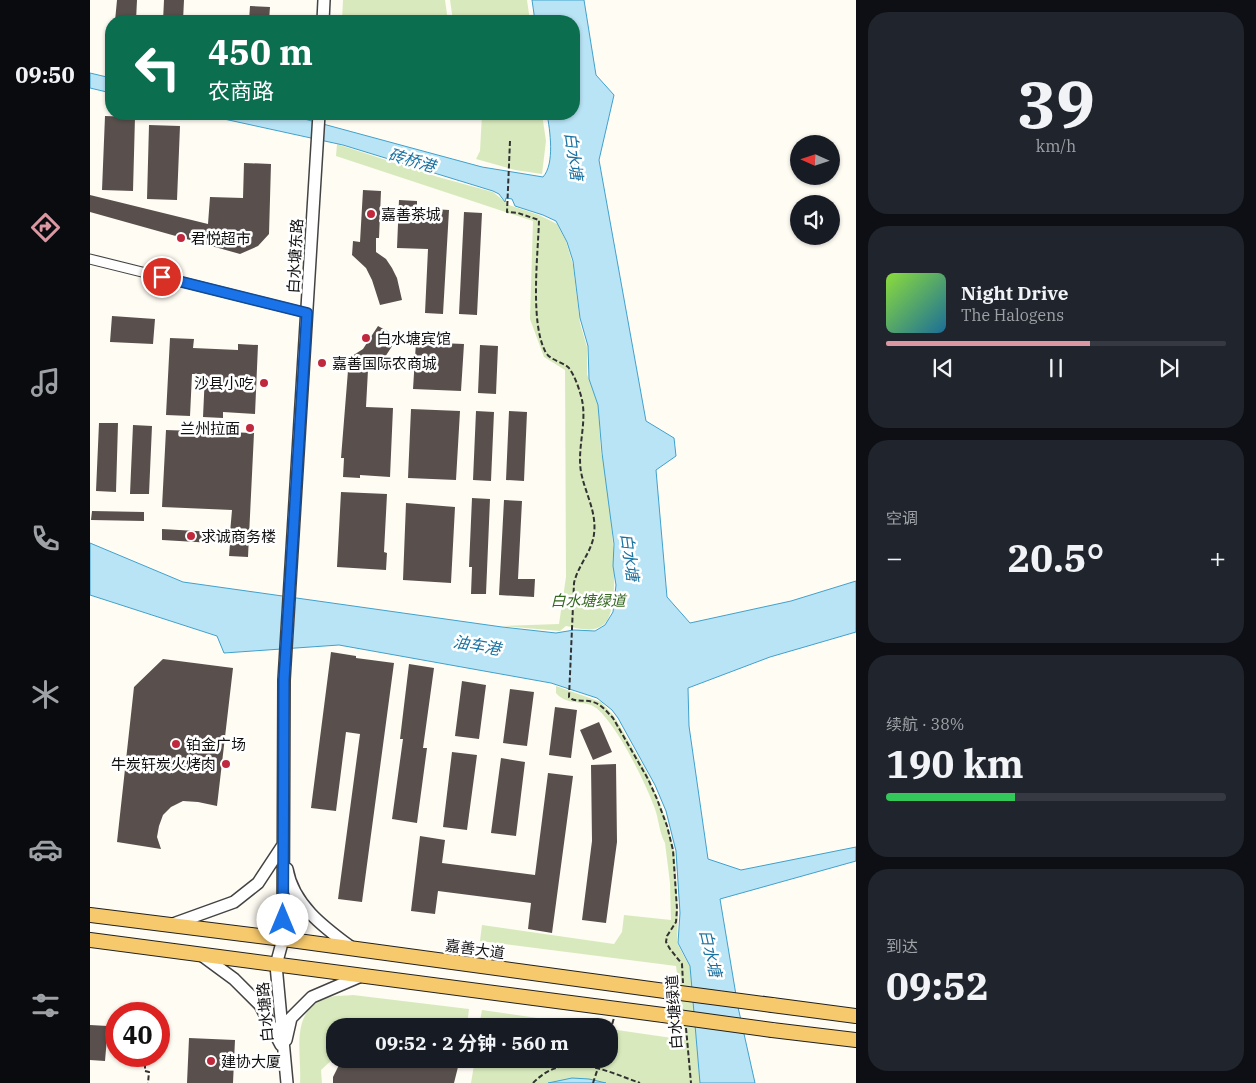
<!DOCTYPE html>
<html lang="zh">
<head>
<meta charset="utf-8">
<style>
  body { margin:0; font-family:"IBM Plex Serif","Noto Sans SC",serif; background:#20242c; color:#f1f3f6; height:100vh; display:flex; flex-direction:column; font-size:19px; white-space:nowrap }
  * { box-sizing:border-box; margin:0 }
  p { font-size:16px; color:#9ea1a6 }
  .icon { flex:none; width:28px; height:28px; fill:none; stroke:currentColor; stroke-width:2; stroke-linecap:round; stroke-linejoin:round }
  .map { position:relative; flex:1; overflow:hidden }
  .details { display:flex; flex-direction:column; gap:12px; padding:12px; background:#0d0f14; width:400px }
  .details>* { flex:none }
  .guide { position:absolute; left:15px; top:15px; width:475px; height:105px; border-radius:20px; box-shadow:0 1px 4px #0004; background:#0b6e4f; color:#fff; overflow:hidden }
  .needle { width:32px; rotate:273deg }
  .buttons { position:absolute; left:700px; top:135px; display:grid; gap:10px }
  .buttons a { display:grid; place-items:center; width:50px; height:50px; border-radius:50%; background:#171b24; box-shadow:0 1px 4px #0004; font-size:25px }
  .speed { position:absolute; left:15px; top:1002px; display:flex; gap:10px; font-size:25px; font-weight:700; text-align:center }
  .speed>* { display:grid; place-content:center; width:65px; height:65px; border-radius:50%; background:#171b24; box-shadow:0 1px 4px #0004; line-height:1 }
  .speed .limit { border:8px solid #d22; background:#fff; color:#111 }
  .pin { position:absolute; display:grid; place-items:center; width:42px; height:42px; color:#fff; margin:-21px; border:2px solid #fff; border-radius:50%; box-shadow:0 1px 5px #0007 }
  .me { position:absolute; width:55px; margin:-28px; rotate:0deg; stroke-linejoin:round; filter:drop-shadow(0 0 4px #0008) }
  .turn { display:flex; align-items:center; gap:18px; height:105px; padding:0 20px; font-size:22px }
  .turn .icon { width:65px; height:65px; stroke-width:2.5 }
  .turn b { display:block; font-size:35px; line-height:42px }
  .big { font-size:38px; font-weight:700; line-height:1.1 }
  .details .tile { flex:1; display:flex; flex-direction:column; justify-content:center; gap:8px; min-width:0; padding:0 18px; border-radius:20px; background:#20242c }
  .details .dial { align-items:center; gap:0 }
  .dial b { font-size:65px; line-height:1 }
  .song { display:flex; align-items:center; gap:15px }
  .cover { width:60px; height:60px; border-radius:8px; background:linear-gradient(135deg,hsl(90 70% 55%),hsl(200 70% 35%)) }
  .played { height:5px; border-radius:2px; background:linear-gradient(90deg,#db98a3 60%,#363941 60%) }
  .keys { display:flex; justify-content:space-around; direction:ltr }
  .heat { display:flex; justify-content:space-between; align-items:center; font-size:28px; direction:ltr }
  .charge { height:8px; border-radius:4px; background:linear-gradient(90deg,#34c759 38%,#363941 0) }
  .trip { position:absolute; left:236px; top:1018px; width:292px; height:50px; border-radius:20px; background:#171b24; box-shadow:0 1px 4px #0004; font-weight:700; line-height:50px; text-align:center }
  main { display:flex; flex:1; min-height:0 }
  .tab-bar { display:flex; flex-direction:column; width:90px; justify-content:space-around; align-items:center; background:#090b0e; color:#9ea1a6 }
  .tab-bar .icon { width:35px; height:35px }
  .tab-bar .selected { color:#db98a3 }
  .tab-bar b { font-size:22px; color:#f1f3f6 }
  .map>svg:first-child { display:block }
</style>
</head>
<body>
<main>
<nav class="tab-bar">
<b>09:50</b>
<svg class="icon selected" aria-label="directions" viewBox="0 0 24 24"><path d="M12 3l9 9-9 9-9-9zM9 14v-3h6M13 9l2 2-2 2"/></svg>
<svg class="icon" aria-label="music" viewBox="0 0 24 24"><path d="M9 18V5l10-2v13"/><circle cx="6" cy="18" r="3"/><circle cx="16" cy="16" r="3"/></svg>
<svg class="icon" aria-label="phone" viewBox="0 0 24 24"><path d="M5 4h4l2 5-3 2q2 4 5 5l2-3 5 2v4C11 20 4 13 5 4z"/></svg>
<svg class="icon" aria-label="climate" viewBox="0 0 24 24"><path d="M12 3v18M4 7l16 10M4 17L20 7"/></svg>
<svg class="icon" aria-label="car" viewBox="0 0 24 24"><path d="M5 17H2v-5l4-1 3-4h7l3 4 3 1v5h-3M9 17h6M6 11h13"/><circle cx="7" cy="17" r="2"/><circle cx="17" cy="17" r="2"/></svg>
<svg class="icon" aria-label="filters" viewBox="0 0 24 24"><path d="M4 7h16M4 17h16"/><circle cx="9" cy="7" r="2"/><circle cx="15" cy="17" r="2"/></svg>
</nav>
<div class="map">
<svg width="766" height="1083" viewBox="0 0 766 1083">
  <rect width="100%" height="100%" fill="#fffcf4"/>
  <!-- green -->
  <path fill="#d8eabd" d="M253 0H355L358 21H252Z
    M360 0H437L440 21H363Z
    M392 114H452L456 141 452 174 425 170 386 159 390 151Z
    M247 144 348 177 403 192 419 205 449 215 467 224 476 241 483 265 490 323 497 347V374L508 405 511 453 514 462C517 491 536 609 513 625 503 633 487 628 476 626L470 631 411 626 469 624 476 577 475 370 454 357 440 319 443 221 246 156Z
    M466 686 511 702 524 716 557 773 576 819 585 854 588 917 587 943 600 967 610 1083H381L385 1059H520V1029L596 1040 586 966 390 941 392 925 524 944 532 932 534 915 581 920 580 883 575 843C569 832 569 820 565 809 556 784 533 738 515 717 512 713 506 707 501 705 488 701 475 704 466 693Z
    M263 995 379 1009 377 1026H245V1057L231 1070 232 1083H210C212 1051 198 1009 240 997 247 995 256 996 263 995Z
    M392 1010 503 1026H389Z"/>
  <!-- water -->
  <path fill="#b9e4f6" stroke="#40a1cc" d="M442 0H494L506 75 524 95 509 160 556 421 584 438 586 456 566 470 577 597 600 623 701 601 766 581V632L680 657 598 688 599 726 618 859 651 870 766 847V861L630 899 648 1007 665 1083H610L600 966 588 943 590 913 586 851 576 811 565 785 528 718 522 710 507 698 461 683 249 645 134 653 127 636 0 595V543L93 582 412 627 466 633 484 630 505 631 515 625 523 612 526 585 523 566 524 544 512 453 508 405 499 379 498 346 490 318 483 261 477 242 466 221 453 215 425 206 422 199 416 198 415 202 409 194 403 191 253 145 111 114H196L392 167 453 177C465 164 460 130 457 114H484V21H445Z
    M0 73 21 78V93L0 88Z
    M482 1078 499 1079 516 1083H458Z"/>
  <!-- building -->
  <path fill="#59504d" d="M27 0H47L46 21H25Z
    M74 0H94L93 21H73Z
    M160 6 180 7 179 21H159Z
    M15 116 45 117 43 191 12 190Z
    M59 125 90 126 87 200 57 199Z
    M154 163 181 164 179 234 168 246 150 254 0 212V195L118 224 120 197 153 198Z
    M273 190 291 191 289 238H286V252L296 259 302 268 307 278 312 300 290 305 282 280 276 268 262 255 263 241 270 242Z
    M309 200 327 201V208L359 210 353 314 335 313 338 249 307 248Z
    M374 212 392 213 387 315 369 314Z
    M22 316 65 319 63 344 20 342Z
    M288 326 308 337 295 357 288 365 278 370 276 407 303 408 300 477 270 475V478L253 477 254 458H251L259 358 273 349Z
    M80 338 104 339 103 348 148 350V344L168 345 165 414 133 412V418L113 417 115 374H102L100 416 76 415Z
    M326 342 374 344 371 391 323 389Z
    M390 345 408 346 406 394 388 393Z
    M321 409 370 411 366 480 318 478Z
    M386 411 404 412 401 481 383 480Z
    M419 411 437 412 434 481 416 480Z
    M9 423H28L26 492 6 491Z
    M43 425 62 426 59 494H40Z
    M76 430 164 433 158 557 139 556 140 544 72 540V529L140 533 142 510 72 507Z
    M251 492 297 494 294 552 297 553 296 570 247 567Z
    M382 498 400 499 396 594H381L382 567H379Z
    M414 500 432 501 428 579H445L444 597 409 595Z
    M316 503 365 507 361 583 313 580Z
    M2 511 54 512V521L1 520Z
    M241 652 266 656V658L304 663 272 902 248 899 270 734 256 732 246 811 221 808Z
    M73 659 143 668 127 806 108 802 93 801 81 807 73 815 69 826 67 837 71 849 27 842 44 687Z
    M319 664 344 668 333 748H337L327 823 302 819 313 739H310Z
    M372 681 396 685 389 739 365 736Z
    M420 689 444 692 437 746 413 743Z
    M465 707 487 710 481 758 459 755Z
    M509 722 522 752 503 760 490 730Z
    M362 752 387 755 377 830 353 827Z
    M411 758 435 762 426 836 401 833Z
    M526 764 527 842 516 923 492 920 502 841 501 765Z
    M458 773 483 776 462 933 438 929 441 903 348 891 345 914 321 911 330 836 355 840 352 863 445 875Z
    M0 1025 18 1026 15 1061 0 1060Z
    M99 1038 145 1040 143 1083H97Z
    M252 1059H319L368 1067 364 1083H243V1077Z"/>
  <g fill="none" stroke-linecap="round" stroke-linejoin="round">
    <!-- minor casing -->
    <g stroke="#434343" stroke-width="11">
      <path id="minor" d="M0 259 217 313"/>
    </g>
    <!-- tertiary casing -->
    <g stroke="#434343" stroke-width="14">
      <path id="tertiary" d="M233 21 234 0
        M197 869C203 905 235 928 262 948
        M83 924 144 902 168 883 193 845
        M110 954 144 979 170 1005 191 1045
        M196 1040 201 1018 222 997 271 976
        M197 1083 186 965 193 939 194 680 229 114"/>
    </g>
    <!-- primary casing -->
    <g stroke="#212121" stroke-width="16">
      <path id="primary" d="M0 915 193 939 575 991
        M0 940 573 1015
        M682 1005 766 1016
        M682 1030 766 1040"/>
    </g>
    <!-- path -->
    <path stroke="#323232" stroke-width="2" stroke-dasharray="5 2.5" stroke-linecap="butt" d="M420 141 417 212 428 213 449 220C448 255 440 321 455 351 460 361 472 361 479 368 485 376 490 391 492 400 497 423 487 448 491 472 495 493 507 512 504 534 502 552 488 565 484 583L479 697C485 703 495 699 503 702 511 704 517 712 523 718L558 779 567 799 577 826 583 850 587 909 586 922 577 936 576 942 580 949 592 964 593 983
      M596 1028 601 1083
      M520 1031 524 1018
      M55 1056V1071L59 1072 58 1083
      M443 1083C475 1050 514 1070 550 1083"/>
    <!-- minor -->
    <use href="#minor" stroke="#fff" stroke-width="9"/>
    <!-- tertiary -->
    <use href="#tertiary" stroke="#fff" stroke-width="11"/>
    <!-- primary -->
    <use href="#primary" stroke="#f6c96c" stroke-width="14"/>
    <!-- primary-bridge casing -->
    <g stroke="#212121" stroke-width="16" stroke-linecap="butt">
      <path id="primary-bridge" d="M575 991 682 1005
        M573 1015 682 1030"/>
    </g>
    <!-- path-bridge -->
    <path stroke="#323232" stroke-width="2" stroke-dasharray="5 2.5" stroke-linecap="butt" d="M503 1083 511 1059"/>
    <!-- primary-bridge -->
    <use href="#primary-bridge" stroke="#f6c96c" stroke-width="14"/>
  </g>
  <g fill="none" stroke-linecap="round" stroke-linejoin="round">
    <!-- route casing -->
    <g stroke="#114b97" stroke-width="12">
      <path id="route" d="M72 277 217 313 194 680 193 920"/>
    </g>
    <!-- route -->
    <use href="#route" stroke="#1a73e8" stroke-width="9"/>
  </g>
  <!-- markers -->
  <g fill="#c0293d" stroke="#fff" stroke-width="2">
    <circle cx="281" cy="214" r="5"/>
    <circle cx="91" cy="238" r="5"/>
    <circle cx="276" cy="338" r="5"/>
    <circle cx="232" cy="363" r="5"/>
    <circle cx="174" cy="383" r="5"/>
    <circle cx="160" cy="428" r="5"/>
    <circle cx="101" cy="536" r="5"/>
    <circle cx="86" cy="744" r="5"/>
    <circle cx="136" cy="764" r="5"/>
    <circle cx="121" cy="1061" r="5"/>
  </g>
  <g text-anchor="middle" dominant-baseline="central" stroke-width="5" stroke-linejoin="round" paint-order="stroke">
    <!-- poi labels -->
    <g font-size="15" fill="#101010" stroke="#fff" text-anchor="start">
      <text x="291" y="214">嘉善茶城</text>
      <text x="101" y="238">君悦超市</text>
      <text x="286" y="338">白水塘宾馆</text>
      <text x="242" y="363">嘉善国际农商城</text>
      <text x="164" y="383" text-anchor="end">沙县小吃</text>
      <text x="150" y="428" text-anchor="end">兰州拉面</text>
      <text x="111" y="536">求诚商务楼</text>
      <text x="96" y="744">铂金广场</text>
      <text x="126" y="764" text-anchor="end">牛炭轩炭火烤肉</text>
      <text x="131" y="1061">建协大厦</text>
    </g>
    <!-- street labels -->
    <g font-size="15" fill="#101010" stroke="#fff">
      <text transform="translate(205 256) rotate(-87)">白水塘东路</text>
      <text transform="translate(385 949) rotate(8)">嘉善大道</text>
      <text transform="translate(175 1012) rotate(-95)">白水塘路</text>
      <text transform="translate(584 1012) rotate(-94)">白水塘绿道</text>
    </g>
    <!-- park labels -->
    <g font-size="15" font-style="italic" fill="#356920" stroke="#fff">
      <text x="498" y="600">白水塘绿道</text>
    </g>
    <!-- water labels -->
    <g font-size="16" font-style="italic" fill="#1972a2" stroke="#fff">
      <text transform="translate(484 156) rotate(82)">白水塘</text>
      <text transform="translate(322 160) rotate(16)">砖桥港</text>
      <text transform="translate(540 557) rotate(82)">白水塘</text>
      <text transform="translate(387 645) rotate(10)">油车港</text>
      <text transform="translate(621 953) rotate(77)">白水塘</text>
    </g>
  </g>
</svg>
<div class="buttons">
<a><svg class="needle" viewBox="-14 -14 28 28"><path d="M0-13l5 13h-10z" fill="#e53935"/><path d="M0 13l5-13h-10z" fill="#9ea1a6"/></svg></a>
<a><svg class="icon" aria-label="sound" viewBox="0 0 24 24"><path d="M4 9h4l5-4v14l-5-4H4zM17 9q2 3 0 6"/></svg></a>
</div>
<div class="speed"><div class="limit">40</div></div>
<div class="pin" style="left:72px;top:277px;background:#d93025"><svg class="icon" aria-label="arrive" viewBox="0 0 24 24"><path d="M6 21V4h12l-3 4 3 4H6"/></svg></div>
<svg class="me" style="left:193px;top:920px" viewBox="-20 -20 40 40"><circle r="19" fill="#fff"/><path d="M0-13L10 11 0 6-10 11z" fill="#1a73e8"/></svg>
<div class="trip">09:52 · 2 分钟 · 560 m</div>
<div class="guide">
<div class="turn"><svg class="icon" aria-label="left" viewBox="0 0 24 24"><path d="M17 20v-9H6M10 6l-5 5 5 5"/></svg><div><b>450 m</b>农商路</div></div>
</div>
</div>
<section class="details">
<div class="tile dial"><b>39</b><p>km/h</p></div>
<div class="tile">
<div class="song"><i class="cover"></i><div><b>Night Drive</b><p>The Halogens</p></div></div>
<div class="played"></div>
<div class="keys"><svg class="icon" aria-label="previous" viewBox="0 0 24 24"><path d="M18 5L8 12l10 7zM5 5v14"/></svg><svg class="icon" aria-label="pause" viewBox="0 0 24 24"><path d="M8 5v14M16 5v14"/></svg><svg class="icon" aria-label="next" viewBox="0 0 24 24"><path d="M6 5l10 7-10 7zM19 5v14"/></svg></div>
</div>
<div class="tile"><p>空调</p>
<div class="heat"><a>−</a><b class="big">20.5°</b><a>+</a></div>
</div>
<div class="tile"><p>续航 · 38%</p><b class="big">190 km</b><div class="charge"></div></div>
<div class="tile"><p>到达</p><b class="big">09:52</b></div>
</section>
</main>
</body>
</html>
